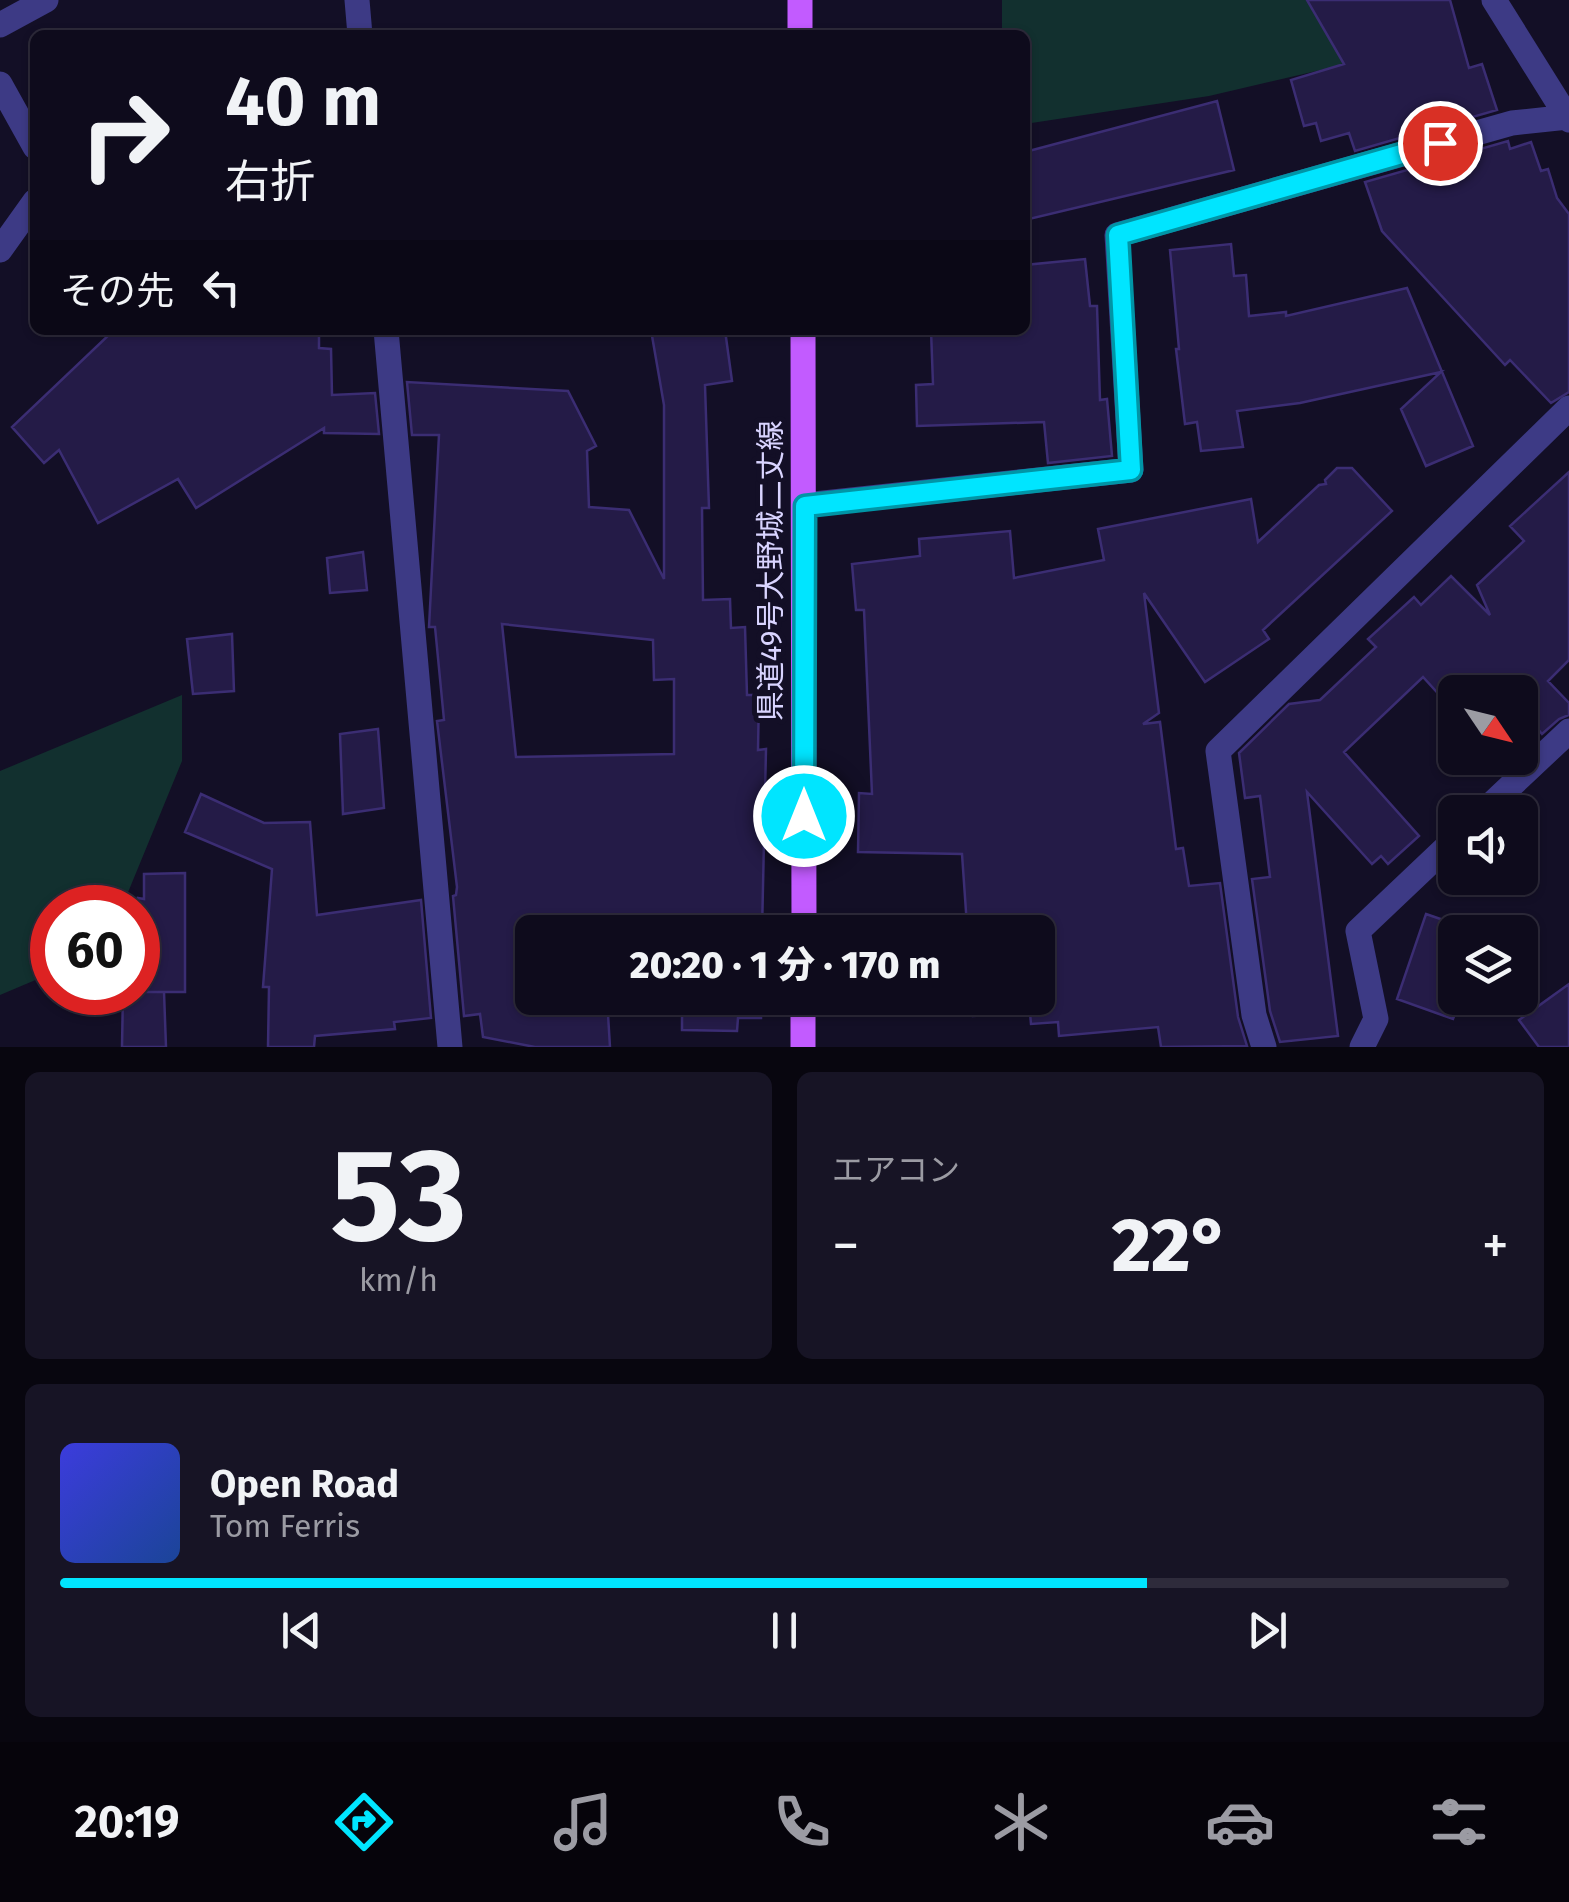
<!DOCTYPE html>
<html lang="ja">
<head>
<meta charset="utf-8">
<style>
  body { margin:0; font-family:"Fira Sans","Noto Sans JP",sans-serif; background:#171425; color:#f1f3f6; height:100vh; display:flex; flex-direction:column; font-size:38px; white-space:nowrap }
  * { box-sizing:border-box; margin:0 }
  p { font-size:32px; color:#9b9ba3 }
  .icon { flex:none; width:55px; height:55px; fill:none; stroke:currentColor; stroke-width:2; stroke-linecap:round; stroke-linejoin:round }
  .map { position:relative; height:1047px; overflow:hidden }
  .sheet { display:flex; flex-direction:column; gap:25px; padding:25px; background:#08060f; flex:1 }
  .sheet>* { flex:none }
  .hud { position:absolute; left:30px; top:30px; width:1000px; height:305px; border-radius:15px; box-shadow:0 2px 8px #0004,0 0 0 2px #2e2b3b; background:#0e0b1c; color:#f1f3f6; overflow:hidden }
  .needle { width:65px; rotate:125deg }
  .buttons { position:absolute; left:1438px; top:675px; display:grid; gap:20px }
  .buttons a { display:grid; place-items:center; width:100px; height:100px; border-radius:15px; background:#0e0b1c; box-shadow:0 2px 8px #0004,0 0 0 2px #2e2b3b; font-size:50px }
  .speed { position:absolute; left:30px; top:885px; display:flex; gap:20px; font-size:50px; font-weight:700; text-align:center }
  .speed>* { display:grid; place-content:center; width:130px; height:130px; border-radius:50%; background:#0e0b1c; box-shadow:0 2px 8px #0004,0 0 0 2px #2e2b3b; line-height:1 }
  .speed .limit { border:15px solid #d22; background:#fff; color:#111 }
  .pin { position:absolute; display:grid; place-items:center; width:85px; height:85px; color:#fff; margin:-42px; border:5px solid #fff; border-radius:50%; box-shadow:0 2px 10px #0007 }
  .me { position:absolute; width:110px; margin:-55px; rotate:0deg; stroke-linejoin:round; filter:drop-shadow(0 0 8px #0008) }
  .turn { display:flex; align-items:center; gap:35px; height:210px; padding:0 30px; font-size:45px }
  .turn .icon { width:130px; height:130px; stroke-width:2.5 }
  .turn b { display:block; font-size:70px; line-height:85px }
  .then { display:flex; align-items:center; height:95px; padding:0 30px; background:#0003; gap:20px; font-size:38px }
  .big { font-size:75px; font-weight:800; line-height:1.1 }
  .sheet .card { flex:1; display:flex; flex-direction:column; justify-content:center; gap:15px; min-width:0; padding:0 35px; border-radius:15px; background:#171425 }
  .sheet .dial { align-items:center; gap:0 }
  .dial b { font-size:130px; line-height:1 }
  .song { display:flex; align-items:center; gap:30px }
  .cover { width:120px; height:120px; border-radius:15px; background:linear-gradient(135deg,hsl(240 70% 55%),hsl(220 70% 35%)) }
  .played { height:10px; border-radius:5px; background:linear-gradient(90deg,#00e5ff 75%,#2e2b3b 75%) }
  .keys { display:flex; justify-content:space-around; direction:ltr }
  .heat { display:flex; justify-content:space-between; align-items:center; font-size:55px; direction:ltr }
  .sheet .tiles { flex:1; display:grid; gap:25px; grid-template-columns:1fr 1fr }
  .card:last-child { grid-column:span 2 }
  .trip { position:absolute; left:515px; top:915px; width:540px; height:100px; border-radius:15px; background:#0e0b1c; box-shadow:0 2px 8px #0004,0 0 0 2px #2e2b3b; font-weight:800; line-height:100px; text-align:center }
  .menu { display:flex; height:160px; justify-content:space-around; align-items:center; background:#06040b; color:#9b9ba3 }
  .menu .icon { width:70px; height:70px }
  .menu .active { color:#00e5ff }
  .menu b { font-size:45px; color:#f1f3f6 }
  .map>svg:first-child { display:block }
</style>
</head>
<body>
<div class="map">
<svg width="1569" height="1047" viewBox="0 0 1569 1047">
  <rect width="100%" height="100%" fill="#130f26"/>
  <!-- green -->
  <path fill="#12302f" d="M1002 0H1331L1364 60 1209 96 1025 124V35H1002Z
    M182 695V761L122 907 52 908V973L0 995V771Z"/>
  <!-- building -->
  <path fill="#241b47" stroke="#3b2d73" stroke-width="2.5" fill-rule="evenodd" d="M1307 0H1450L1469 68 1482 64 1497 110 1355 151 1349 133 1321 141 1316 123 1304 126 1291 80 1344 64Z
    M1217 101 1234 170 1025 220V152Z
    M1508 141 1510 149 1531 142 1541 171 1548 169 1557 198 1569 214V392L1551 403 1510 360 1505 365 1382 231 1365 182Z
    M1231 244 1234 276 1246 275 1249 316 1286 312V316L1407 288 1473 446 1426 466 1401 409 1441 372 1300 403 1237 411 1243 447 1201 451 1197 422 1185 424 1176 349H1179L1170 250Z
    M1085 259 1090 306H1097L1100 400 1107 399 1112 456 1048 463 1044 422 917 426 916 385 933 384 931 330H1025V265Z
    M114 330H295V333H319V348L331 349 332 395 375 393 379 434 324 433V428L196 508 178 479 98 523 59 450 44 463 12 427Z
    M651 330H725L732 381 705 385 709 508H702L703 600 730 599 731 628 745 627 747 695H759L758 750 766 749 762 932H532V998H607L610 1047H535L483 1037 480 1014 464 1016 453 896 456 895 457 887 437 721 444 720 435 627H429L439 435H412L407 382 568 391 596 446 587 451 589 507 629 510 664 579V405ZM502 624 653 640 654 680 674 679V754L516 757Z
    M1337 468H1352L1392 511 1263 630 1269 639 1205 682 1144 593 1159 713 1143 724 1160 722 1176 849 1183 848 1189 886 1220 883 1238 1017 1247 1046 1161 1047 1158 1027 1059 1036 1058 1022 1031 1024 1030 1013 973 1016 972 1002 897 1004 896 998H1038V932H885L967 926 962 854 858 852 859 793 872 794 864 610H856L852 564 920 556 919 539 1010 531 1014 578 1104 560 1098 529 1251 499 1258 542 1319 485 1326 484 1325 480Z
    M1569 472V660L1548 681 1569 703V715L1559 719 1542 734 1526 715 1520 721V692H1455V712L1423 677 1344 752 1419 836 1388 864 1381 856 1372 864 1307 792 1338 1036 1280 1042 1270 1011 1252 879 1270 877 1260 796 1245 798 1239 753 1289 704 1320 700 1376 647 1368 639 1414 597 1421 605 1451 576 1490 615 1477 585 1524 541 1510 526Z
    M363 552 367 590 330 593 327 558Z
    M232 634 234 691 193 694 187 639Z
    M378 729 384 808 343 814 340 734Z
    M201 794 264 823 310 822 317 915 421 900 431 1018 394 1022 395 1029 315 1036 314 1047H268L269 987H263L272 869 185 832Z
    M185 873V992H138V898L144 899V874Z
    M1426 914 1478 932H1455V998H1461L1453 1019 1397 999Z
    M1569 984V1047H1539L1519 1020Z
    M123 992H164L166 1047H122Z
    M682 998H761V1018H738L737 1031 682 1030Z"/>
  <g fill="none" stroke-linecap="round" stroke-linejoin="round">
    <!-- minor -->
    <path stroke="#3d3a85" stroke-width="25" d="M357 0 360 35
      M1494 0 1569 120
      M0 25 46 0
      M0 84 35 147
      M0 250 35 201
      M386 330 450 1047
      M805 505 1131 470 1117 235 1512 123 1569 117
      M1483 812 1569 731
      M1264 1047 1254 1015 1218 751 1569 408
      M1362 1047 1376 1019 1358 931 1455 839"/>
    <!-- major -->
    <path stroke="#c25bff" stroke-width="25" d="M800 0V35
      M803 330 804 932
      M803 1047V998"/>
  </g>
  <g fill="none" stroke-linecap="round" stroke-linejoin="round">
    <!-- route casing -->
    <g stroke="#0095a6" stroke-width="25">
      <path id="route" d="M804 816 805 506 1131 470 1118 235 1440 143"/>
    </g>
    <!-- route -->
    <use href="#route" stroke="#00e5ff" stroke-width="18"/>
  </g>
  <g text-anchor="middle" dominant-baseline="central" stroke-width="10" stroke-linejoin="round" paint-order="stroke">
    <!-- street labels -->
    <g font-size="30" fill="#d9d4ff" stroke="#130f26">
      <text transform="translate(771 571) rotate(-90)">県道49号大野城二丈線</text>
    </g>
  </g>
</svg>
<div class="buttons">
<a><svg class="needle" viewBox="-14 -14 28 28"><path d="M0-13l5 13h-10z" fill="#e53935"/><path d="M0 13l5-13h-10z" fill="#9b9ba3"/></svg></a>
<a><svg class="icon" aria-label="sound" viewBox="0 0 24 24"><path d="M4 9h4l5-4v14l-5-4H4zM17 9q2 3 0 6"/></svg></a>
<a><svg class="icon" aria-label="layers" viewBox="0 0 24 24"><path d="M12 4l9 5-9 5-9-5zM3 14l9 5 9-5"/></svg></a>
</div>
<div class="speed"><div class="limit">60</div></div>
<div class="pin" style="left:1440px;top:143px;background:#d93025"><svg class="icon" aria-label="arrive" viewBox="0 0 24 24"><path d="M6 21V4h12l-3 4 3 4H6"/></svg></div>
<svg class="me" style="left:804px;top:816px" viewBox="-20 -20 40 40"><circle r="17" fill="#00e5ff" stroke="#fff" stroke-width="3"/><path d="M0-11L8 9 0 5-8 9z" fill="#fff"/></svg>
<div class="trip">20:20 · 1 分 · 170 m</div>
<div class="hud">
<div class="turn"><svg class="icon" aria-label="right" viewBox="0 0 24 24"><path d="M7 20v-9h11M14 6l5 5-5 5"/></svg><div><b>40 m</b>右折</div></div>
<div class="then">その先<svg class="icon" aria-label="left" viewBox="0 0 24 24"><path d="M17 20v-9H6M10 6l-5 5 5 5"/></svg></div>
</div>
</div>
<section class="sheet">
<div class="tiles">
<div class="card dial"><b>53</b><p>km/h</p></div>
<div class="card"><p>エアコン</p>
<div class="heat"><a>−</a><b class="big">22°</b><a>+</a></div>
</div>
<div class="card">
<div class="song"><i class="cover"></i><div><b>Open Road</b><p>Tom Ferris</p></div></div>
<div class="played"></div>
<div class="keys"><svg class="icon" aria-label="previous" viewBox="0 0 24 24"><path d="M18 5L8 12l10 7zM5 5v14"/></svg><svg class="icon" aria-label="pause" viewBox="0 0 24 24"><path d="M8 5v14M16 5v14"/></svg><svg class="icon" aria-label="next" viewBox="0 0 24 24"><path d="M6 5l10 7-10 7zM19 5v14"/></svg></div>
</div>
</div>
</section>
<nav class="menu">
<b>20:19</b>
<svg class="icon active" aria-label="directions" viewBox="0 0 24 24"><path d="M12 3l9 9-9 9-9-9zM9 14v-3h6M13 9l2 2-2 2"/></svg>
<svg class="icon" aria-label="music" viewBox="0 0 24 24"><path d="M9 18V5l10-2v13"/><circle cx="6" cy="18" r="3"/><circle cx="16" cy="16" r="3"/></svg>
<svg class="icon" aria-label="phone" viewBox="0 0 24 24"><path d="M5 4h4l2 5-3 2q2 4 5 5l2-3 5 2v4C11 20 4 13 5 4z"/></svg>
<svg class="icon" aria-label="climate" viewBox="0 0 24 24"><path d="M12 3v18M4 7l16 10M4 17L20 7"/></svg>
<svg class="icon" aria-label="car" viewBox="0 0 24 24"><path d="M5 17H2v-5l4-1 3-4h7l3 4 3 1v5h-3M9 17h6M6 11h13"/><circle cx="7" cy="17" r="2"/><circle cx="17" cy="17" r="2"/></svg>
<svg class="icon" aria-label="filters" viewBox="0 0 24 24"><path d="M4 7h16M4 17h16"/><circle cx="9" cy="7" r="2"/><circle cx="15" cy="17" r="2"/></svg>
</nav>
</body>
</html>
